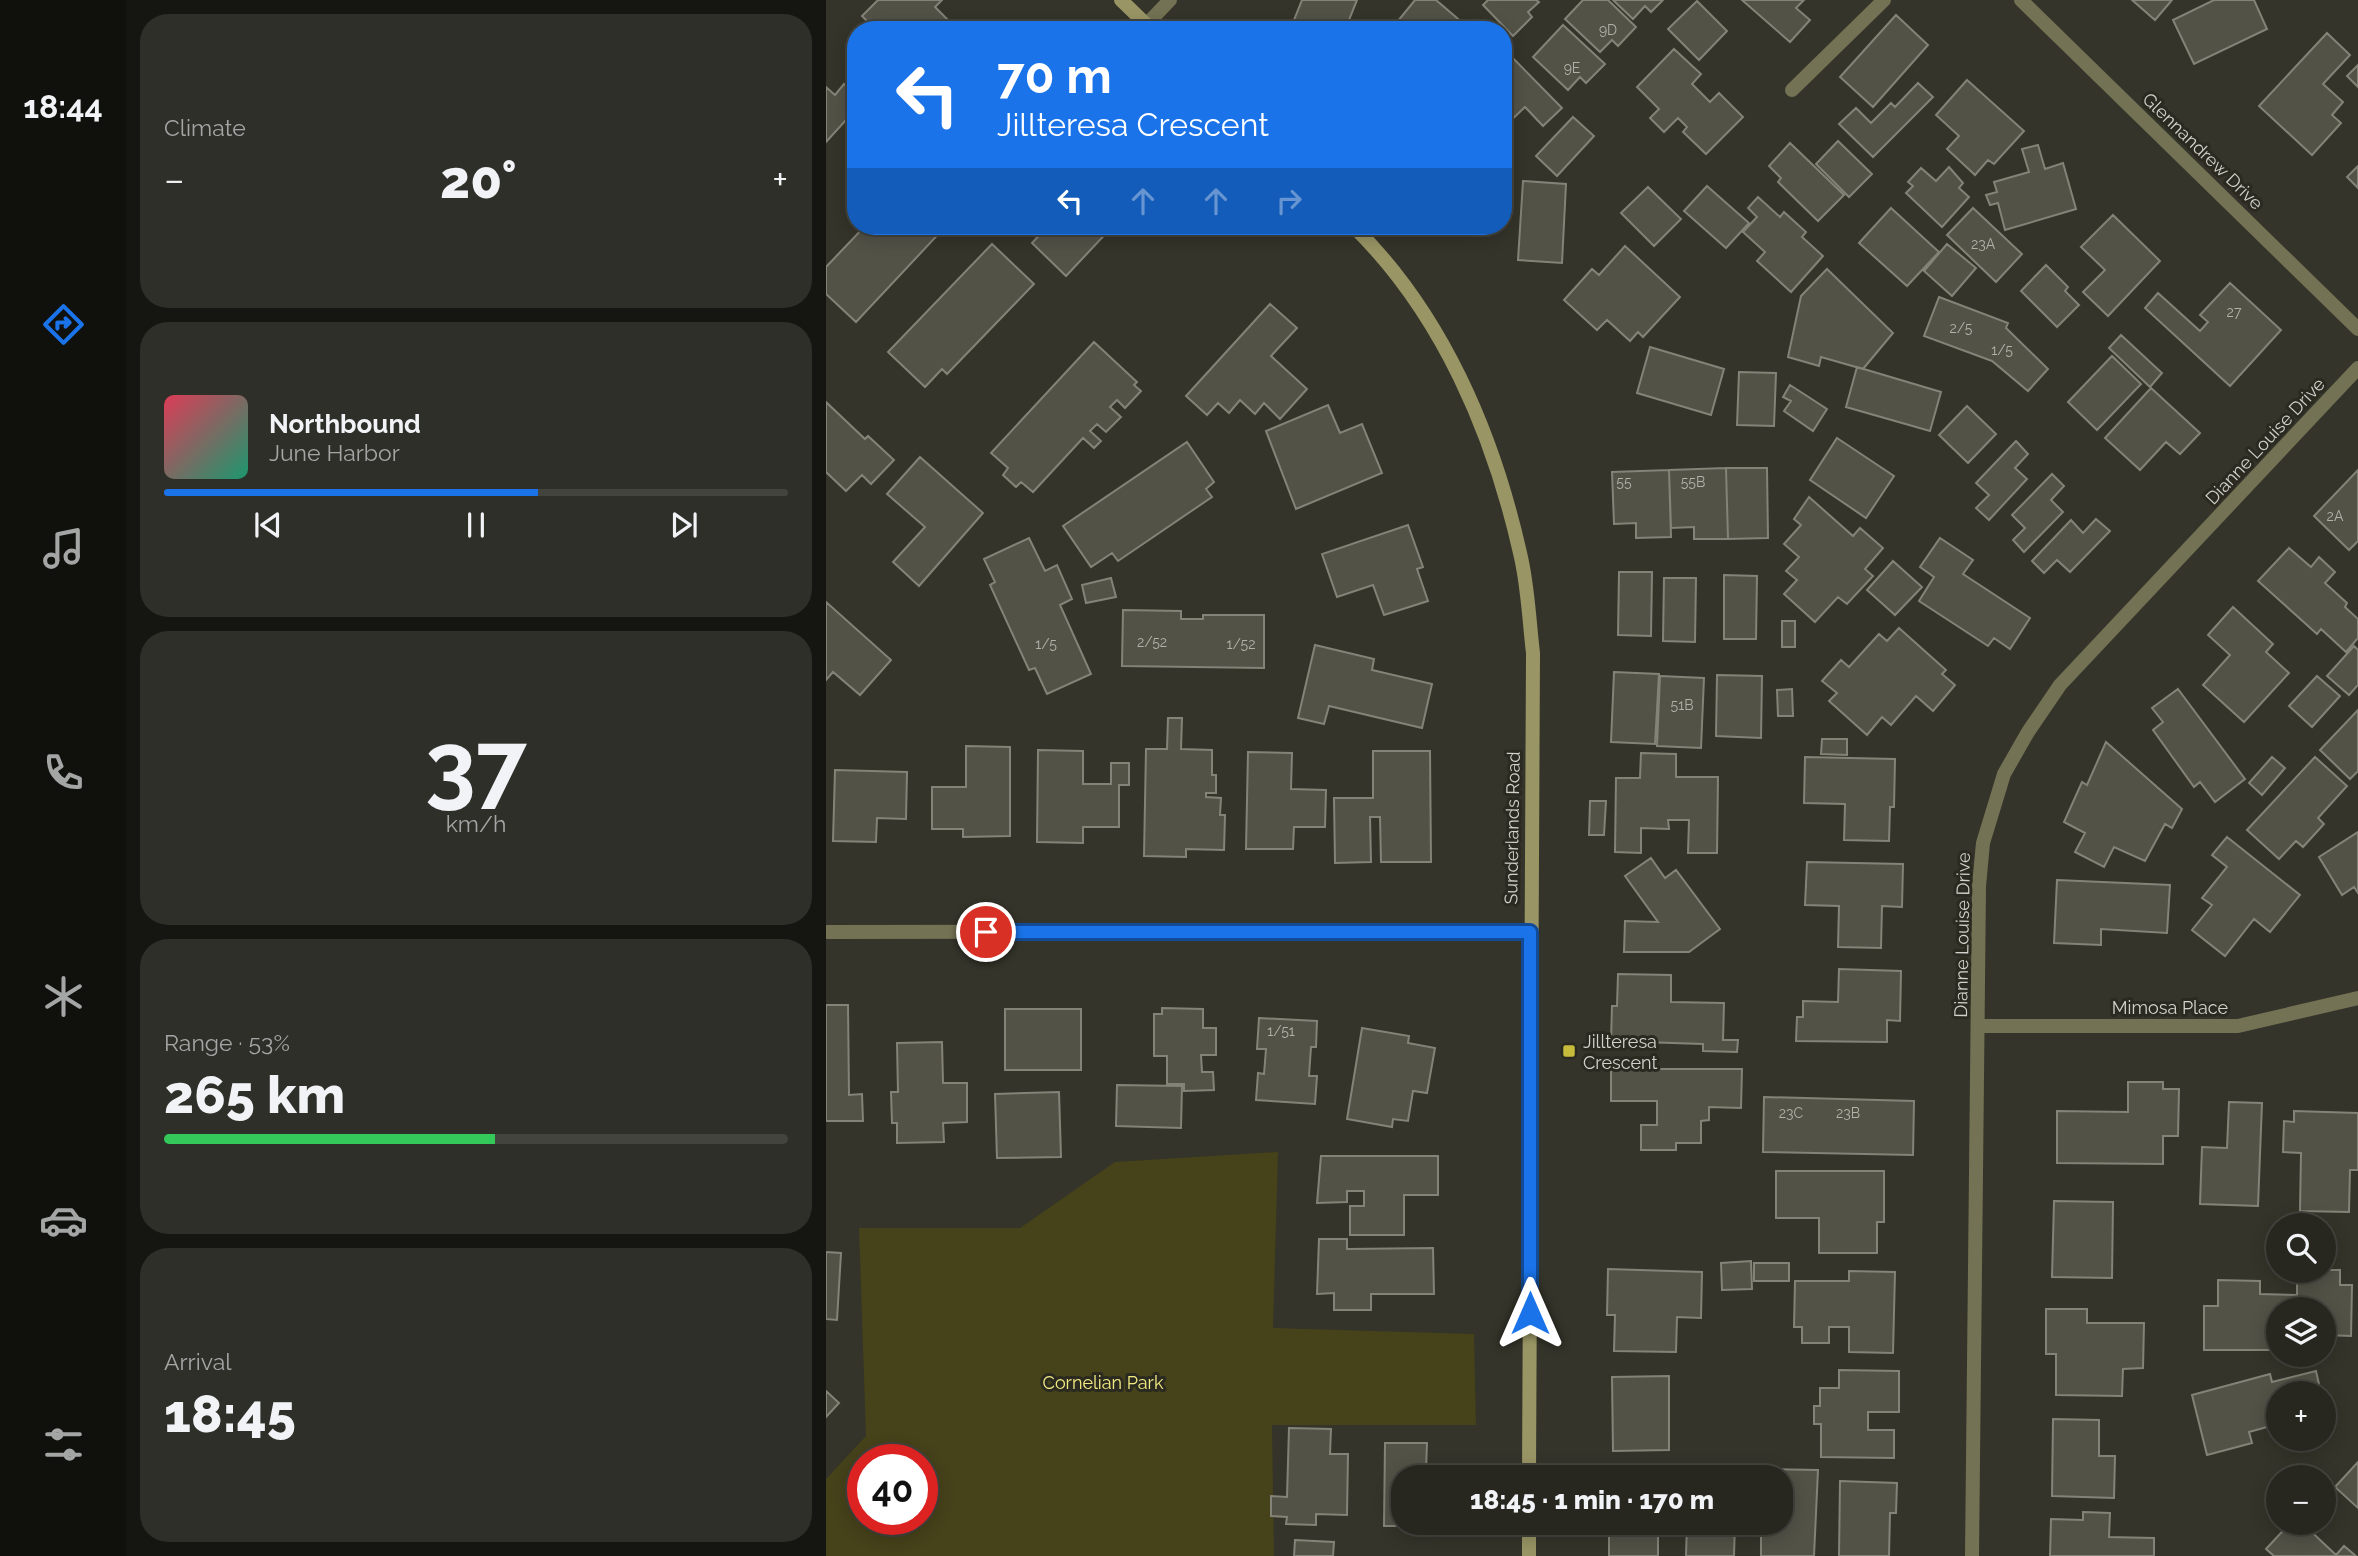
<!DOCTYPE html>
<html lang="en">
<head>
<meta charset="utf-8">
<style>
  body { margin:0; font-family:Raleway,sans-serif; background:#2f2f29; color:#f1f3f6; height:100vh; display:flex; flex-direction:column; font-size:26px; white-space:nowrap }
  * { box-sizing:border-box; margin:0 }
  p { font-size:23px; color:#a4a5a5 }
  .icon { flex:none; width:38px; height:38px; fill:none; stroke:currentColor; stroke-width:2; stroke-linecap:round; stroke-linejoin:round }
  .map { position:relative; flex:1; overflow:hidden }
  .sheet { display:flex; flex-direction:column; gap:14px; padding:14px; background:#151512; width:700px }
  .sheet>* { flex:none }
  .top-card { position:absolute; left:21px; top:21px; width:665px; height:214px; border-radius:28px; box-shadow:0 4px 18px #0003,0 0 0 2px #43443e; background:#1a73e8; color:#fff; overflow:hidden }
  .controls { position:absolute; left:1440px; top:1213px; display:grid; gap:14px }
  .controls a { display:grid; place-items:center; width:70px; height:70px; border-radius:50%; background:#272720; box-shadow:0 4px 18px #0003,0 0 0 2px #43443e; font-size:35px }
  .speed { position:absolute; left:21px; top:1444px; display:flex; gap:14px; font-size:35px; font-weight:700; text-align:center }
  .speed>* { display:grid; place-content:center; width:91px; height:91px; border-radius:50%; background:#272720; box-shadow:0 4px 18px #0003,0 0 0 2px #43443e; line-height:1 }
  .speed .limit { border:10px solid #d22; background:#fff; color:#111 }
  .pin { position:absolute; display:grid; place-items:center; width:60px; height:60px; color:#fff; margin:-30px; border:4px solid #fff; border-radius:50%; box-shadow:0 2px 7px #0007 }
  .me { position:absolute; width:77px; margin:-38px; rotate:0deg; stroke-linejoin:round; filter:drop-shadow(0 0 5px #0008) }
  .turn { display:flex; align-items:center; gap:24px; height:147px; padding:0 35px; font-size:32px }
  .turn .icon { width:91px; height:91px; stroke-width:2.5 }
  .turn b { display:block; font-size:49px; line-height:60px }
  .lanes { display:flex; align-items:center; height:66px; padding:0 35px; background:#0003; justify-content:center; gap:35px; direction:ltr }
  .lanes .off { opacity:.35 }
  .big { font-size:52px; font-weight:800; line-height:1.1 }
  .sheet .card { flex:1; display:flex; flex-direction:column; justify-content:center; gap:10px; min-width:0; padding:0 24px; border-radius:28px; background:#2f2f29 }
  .sheet .dial { align-items:center; gap:0 }
  .dial b { font-size:91px; line-height:1 }
  .song { display:flex; align-items:center; gap:21px }
  .cover { width:84px; height:84px; border-radius:10px; background:linear-gradient(135deg,hsl(350 70% 55%),hsl(160 70% 35%)) }
  .played { height:7px; border-radius:4px; background:linear-gradient(90deg,#1a73e8 60%,#43443e 60%) }
  .keys { display:flex; justify-content:space-around; direction:ltr }
  .heat { display:flex; justify-content:space-between; align-items:center; font-size:38px; direction:ltr }
  .charge { height:10px; border-radius:5px; background:linear-gradient(90deg,#34c759 53%,#43443e 0) }
  .trip { position:absolute; left:565px; top:1465px; width:402px; height:70px; border-radius:28px; background:#272720; box-shadow:0 4px 18px #0003,0 0 0 2px #43443e; font-weight:800; line-height:70px; text-align:center }
  main { display:flex; flex:1; min-height:0 }
  .dock { display:flex; flex-direction:column; width:126px; justify-content:space-around; align-items:center; background:#10100d; color:#a4a5a5 }
  .dock .icon { width:49px; height:49px }
  .dock .current { color:#1a73e8 }
  .dock b { font-size:32px; color:#f1f3f6 }
  .map>svg:first-child { display:block }
</style>
</head>
<body>
<main>
<nav class="dock">
<b>18:44</b>
<svg class="icon current" aria-label="directions" viewBox="0 0 24 24"><path d="M12 3l9 9-9 9-9-9zM9 14v-3h6M13 9l2 2-2 2"/></svg>
<svg class="icon" aria-label="music" viewBox="0 0 24 24"><path d="M9 18V5l10-2v13"/><circle cx="6" cy="18" r="3"/><circle cx="16" cy="16" r="3"/></svg>
<svg class="icon" aria-label="phone" viewBox="0 0 24 24"><path d="M5 4h4l2 5-3 2q2 4 5 5l2-3 5 2v4C11 20 4 13 5 4z"/></svg>
<svg class="icon" aria-label="climate" viewBox="0 0 24 24"><path d="M12 3v18M4 7l16 10M4 17L20 7"/></svg>
<svg class="icon" aria-label="car" viewBox="0 0 24 24"><path d="M5 17H2v-5l4-1 3-4h7l3 4 3 1v5h-3M9 17h6M6 11h13"/><circle cx="7" cy="17" r="2"/><circle cx="17" cy="17" r="2"/></svg>
<svg class="icon" aria-label="filters" viewBox="0 0 24 24"><path d="M4 7h16M4 17h16"/><circle cx="9" cy="7" r="2"/><circle cx="15" cy="17" r="2"/></svg>
</nav>
<section class="sheet">
<div class="card"><p>Climate</p>
<div class="heat"><a>−</a><b class="big">20°</b><a>+</a></div>
</div>
<div class="card">
<div class="song"><i class="cover"></i><div><b>Northbound</b><p>June Harbor</p></div></div>
<div class="played"></div>
<div class="keys"><svg class="icon" aria-label="previous" viewBox="0 0 24 24"><path d="M18 5L8 12l10 7zM5 5v14"/></svg><svg class="icon" aria-label="pause" viewBox="0 0 24 24"><path d="M8 5v14M16 5v14"/></svg><svg class="icon" aria-label="next" viewBox="0 0 24 24"><path d="M6 5l10 7-10 7zM19 5v14"/></svg></div>
</div>
<div class="card dial"><b>37</b><p>km/h</p></div>
<div class="card"><p>Range · 53%</p><b class="big">265 km</b><div class="charge"></div></div>
<div class="card"><p>Arrival</p><b class="big">18:45</b></div>
</section>
<div class="map">
<svg width="1532" height="1556" viewBox="0 0 1532 1556">
  <rect width="100%" height="100%" fill="#34342a"/>
  <!-- green -->
  <path fill="#46421a" fill-rule="evenodd" d="M452 1152 447 1328 648 1334 650 1425H446L448 1556H0V1479L40 1436 33 1228H194L289 1162ZM37 1460H96V1519H37Z"/>
  <!-- building -->
  <path fill="#535247" stroke="#848377" stroke-width="2" d="M52 0H116L109 7 130 28 50 30 36 16Z
    M476 0H531L519 30H464Z
    M589 0H610L645 30H570L567 27Z
    M662 0H710L713 2 702 12 706 17 687 36 657 5Z
    M757 0H782L810 27 792 46 786 40 774 52 739 19Z
    M787 0H837L825 12 819 6 807 19Z
    M916 0H978L970 8 984 20 964 42Z
    M1306 0H1346L1329 20Z
    M1388 0H1428L1441 29 1368 64 1347 20Z
    M871 1 901 31 873 60 842 29Z
    M1070 15 1102 45 1047 107 1014 77Z
    M737 25 779 64 760 83 754 77 742 90 707 57Z
    M1501 33 1524 55 1497 84 1517 102 1506 115 1515 123 1486 155 1433 106Z
    M677 48 736 108 717 126 699 107 677 128Z
    M848 49 875 74 866 84 884 102 893 93 917 117 880 154 857 132 861 127 852 118 838 132 824 118 833 109 811 87Z
    M1532 65V87L1521 76Z
    M1141 80 1198 131 1168 164 1162 160 1149 175 1121 149 1133 136 1110 115Z
    M1092 83 1107 97 1047 157 1013 124 1030 108 1045 123 1065 103 1069 107Z
    M18 84 30 94V109L0 142V87L9 95Z
    M747 117 768 136 731 176 710 156Z
    M1012 141 1046 174 1023 197 990 164Z
    M964 143 1018 195 992 221 952 182 955 178 943 166Z
    M1212 145 1219 169 1237 163 1250 209 1179 230 1172 203 1164 205 1160 195 1171 192 1168 182 1203 172 1196 149Z
    M1532 166V188L1521 177Z
    M1123 167 1137 183 1133 188 1143 197 1116 227 1080 193 1087 186 1082 182 1095 168 1110 181Z
    M697 181 740 184 736 263 692 260Z
    M881 186 923 223 900 248 858 211Z
    M822 187 855 219 828 246 795 213Z
    M932 197 954 217 958 212 980 232 976 237 997 256 965 292 931 261 939 252 917 232 931 217 922 208Z
    M1065 208 1113 252 1081 286 1033 243Z
    M1147 208 1196 254 1170 282 1121 235Z
    M1287 215 1334 261 1282 316 1257 292 1279 270 1255 247Z
    M39 226H120L30 322 0 294V267Z
    M222 226H287L240 276 206 243Z
    M166 244 208 284 121 374 116 369 99 387 62 352Z
    M1121 244 1150 268 1126 296 1098 271Z
    M799 246 854 297 817 337 812 332 804 341 781 320 771 330 738 300 766 269 773 275Z
    M1220 265 1242 287 1239 291 1253 305 1231 327 1195 291Z
    M1001 269 1067 333 1037 369 995 357 993 366 962 357 975 296Z
    M1404 283 1455 330 1404 386 1319 308 1332 293 1374 331 1382 322 1374 315Z
    M1113 297 1182 323 1180 328 1222 369 1202 391 1166 361 1098 336Z
    M444 304 471 328 445 356 481 389 454 419 438 403 429 414 414 400 403 413 392 403 381 415 360 396Z
    M1295 335 1336 373 1324 387 1283 348Z
    M268 342 311 382 308 385 315 391 299 408 291 400 284 407 295 417 280 432 271 424 264 431 275 441 268 448 257 438 207 492 195 482 190 487 177 475 182 468 165 453Z
    M824 347 898 369 885 415 811 393Z
    M1286 356 1315 384 1271 430 1242 402Z
    M1031 367 1115 392 1104 431 1020 407Z
    M913 372 950 373 948 426 911 425Z
    M964 385 1001 409 987 431 958 411 965 401 957 397Z
    M1325 388 1374 433 1354 454 1340 442 1314 470 1279 438Z
    M0 402 39 439 42 436 68 460 45 484 36 475 20 491 0 472Z
    M502 405 514 433 536 424 556 473 470 509 440 431Z
    M1141 406 1170 434 1142 463 1113 435Z
    M1011 438 1068 476 1040 518 984 480Z
    M1190 441 1202 454 1189 468 1201 479 1163 520 1150 508 1163 495 1150 483Z
    M361 442 388 482 380 489 386 497 292 561 286 553 265 567 237 526Z
    M94 457 157 513 93 586 67 562 99 527 61 494Z
    M900 468H941L942 538 902 539Z
    M900 468 902 539H868V527L845 528 843 470Z
    M843 470 845 537 810 538V523L788 524 786 472Z
    M1532 470V541L1523 550 1488 516Z
    M1226 474 1238 486 1225 500 1237 512 1198 552 1187 540 1199 528 1186 515Z
    M983 497 1027 536 1034 528 1057 548 1039 569 1047 576 1021 604 1012 597 989 622 958 594 971 580 960 571 973 557 958 544 975 525 968 519Z
    M1270 519 1284 531 1244 572 1231 560 1218 573 1206 561 1245 520 1257 533Z
    M582 525 597 567 591 569 602 601 558 615 547 585 511 597 496 554Z
    M203 538 219 571 231 565 246 599 234 605 265 674 221 694 209 668 203 670 164 585 169 582 158 559Z
    M1114 538 1147 560 1137 574 1204 618 1184 649 1168 638 1162 646 1093 601 1108 577 1094 567Z
    M1463 548 1485 567 1493 557 1509 572 1499 583 1521 603 1519 607 1532 619V638L1520 652 1495 629 1491 634 1432 581Z
    M1067 561 1096 587 1069 615 1041 590Z
    M793 572H826L825 636 792 635Z
    M898 575 931 576 930 639H898Z
    M285 578 290 597 260 603 256 585Z
    M838 578H870L869 642 837 641Z
    M0 602 65 660 34 695 7 672 0 680Z
    M1407 607 1447 644 1440 652 1463 673 1418 722 1377 685 1404 655 1382 635Z
    M297 610 355 611V619H377V615H438V668L296 666Z
    M956 621H969V647H956Z
    M1073 628 1120 670 1116 674 1129 685 1107 711 1090 696 1065 725 1056 717 1041 735 1003 701 1011 693 996 681 1015 660 1023 667 1053 634 1061 641Z
    M489 645 548 659 546 670 606 684 596 728 503 706 498 724 472 718Z
    M1528 646 1532 650V685L1523 695 1501 676Z
    M788 672 833 674 829 744 785 742Z
    M891 675 936 676 935 738 890 736Z
    M834 676 878 678 875 748 831 746Z
    M1491 676 1514 696 1486 727 1463 706Z
    M966 689 967 716H952L951 690Z
    M1352 689 1419 779 1389 802 1374 782 1368 787 1327 730 1337 722 1326 708Z
    M1532 710V771L1524 779 1494 750Z
    M342 718H356L355 749 386 750V775H390V793H380V797L395 798 394 815H399L398 850 360 849V857L318 856 320 749H341Z
    M996 739H1021V755L995 754Z
    M1280 742 1356 809 1346 828 1339 824 1319 861 1288 847 1278 867 1249 852 1259 833 1238 822 1256 782 1261 785Z
    M140 746 184 747V836L137 837V829H106V787H140Z
    M212 750 257 751V784H285V763H303V785H293V827H257V843L211 842Z
    M547 751H604L605 862H555L554 817H544L545 862 509 863 508 798H547Z
    M422 752 466 753 465 789 500 790 499 827H468L467 849H420Z
    M815 753 850 754V777H892L891 853H862L863 820H842L843 829 815 828V853L789 852 790 778H814Z
    M979 757 1069 759 1068 807H1064L1063 841 1018 840 1019 804 978 803Z
    M1446 757 1459 768 1436 795 1423 783Z
    M1489 757 1521 786 1492 818 1498 824 1477 847 1470 841 1453 859 1421 830Z
    M9 770 81 772 80 819 51 818 50 842 7 841Z
    M764 801H780L778 835H763Z
    M1532 832V893L1528 887 1516 895 1493 857Z
    M1401 837 1474 895 1444 932 1428 919 1399 956 1366 930 1386 905 1376 898 1401 867 1386 855Z
    M825 858 839 878 850 870 894 929 863 952H798L799 921 832 922 799 876Z
    M981 862 1077 864 1076 907 1056 906 1055 948 1012 947 1013 906 979 905Z
    M1231 880 1344 885 1341 933 1275 929V945L1228 943Z
    M1013 969 1075 971 1074 1021 1061 1020V1042L970 1041 971 1017H977V1001L1012 1002Z
    M792 974 845 975V1002L898 1003 897 1040H912L911 1052 877 1051V1044L785 1041 786 1006H791Z
    M0 1005H22L23 1095 36 1094 37 1121H0Z
    M336 1008 377 1009V1028H390V1055H375L376 1072H387L388 1090 358 1091V1084H341V1056H328V1014H336Z
    M179 1009H255V1070H179Z
    M433 1018 491 1021 490 1047H485L483 1076H491L489 1104 430 1100 432 1073 438 1074 440 1049H431Z
    M536 1028 583 1036 582 1043 609 1048 601 1093 587 1091 582 1121 567 1119 566 1127 521 1119Z
    M116 1042 117 1083H141V1122L117 1123 118 1142 71 1143V1123H66L65 1092H72L71 1043Z
    M785 1069H916L915 1108 883 1107V1120L875 1121V1143H850V1150H815V1125H831V1101H785Z
    M1302 1082H1337V1089H1353L1352 1136H1337V1164L1231 1163V1111L1302 1112Z
    M291 1085 356 1086 355 1128 290 1126Z
    M233 1092 235 1157 171 1158 169 1094Z
    M938 1097 1088 1101 1087 1155 937 1152Z
    M1403 1102 1436 1103 1432 1206 1374 1204 1376 1147 1401 1148Z
    M1468 1111 1532 1113V1170H1524L1523 1212 1474 1211 1475 1153 1457 1152 1458 1121 1468 1122Z
    M495 1156H612V1195H578V1235H524V1206H538V1191H521V1202L491 1203Z
    M950 1171H1058V1222H1051V1253H993V1218H950Z
    M1228 1201 1287 1202 1286 1278 1226 1277Z
    M493 1239H521V1249L607 1248 608 1294H545V1310H508V1293L491 1294Z
    M0 1252 15 1253 11 1320 0 1319Z
    M925 1261 926 1289 896 1290 895 1263Z
    M928 1263H963V1281H928Z
    M782 1269 876 1272 875 1318 851 1317 850 1352 788 1351 789 1315H781Z
    M1471 1270H1514V1285H1526L1525 1336 1498 1335V1309H1452V1335H1447L1446 1350H1378V1306H1392V1280L1434 1281V1294L1471 1295Z
    M1023 1271 1069 1272 1067 1353 1023 1352V1327H1003V1343H976V1327H968L969 1281H1023Z
    M1220 1309H1261V1323H1318L1317 1368 1297 1369 1296 1396 1230 1395V1354H1220Z
    M1013 1370 1073 1371V1412H1042V1430H1068V1458L995 1457V1424H988V1406H994V1388H1013Z
    M1490 1371 1495 1393H1452V1424L1423 1432 1426 1443 1381 1455 1366 1395 1444 1374 1446 1382Z
    M843 1376V1450L787 1451 786 1377Z
    M0 1391 13 1403 0 1417Z
    M1227 1419 1273 1420V1456H1289L1288 1498 1226 1496Z
    M463 1428 505 1429 504 1454H522L521 1515 490 1514V1525L460 1524 461 1517 445 1516V1496L461 1497Z
    M559 1443H601L600 1470 620 1471V1477H578V1522H619V1526H558Z
    M1532 1462V1508L1509 1487Z
    M862 1469 910 1470V1477H862Z
    M936 1469 992 1470 988 1556H935V1522H956V1477H936Z
    M1014 1481 1071 1483 1070 1513H1064L1063 1556H1013Z
    M1257 1512 1284 1513 1283 1537 1328 1538V1556H1224L1225 1519 1257 1520Z
    M783 1522H832V1556H783Z
    M861 1522H909L908 1556H860Z
    M1465 1522H1475L1510 1555 1518 1546 1530 1556H1448L1440 1549Z
    M469 1540 508 1542 507 1556H468Z"/>
  <g fill="none" stroke-linecap="round" stroke-linejoin="round">
    <!-- lane -->
    <path stroke="#747254" stroke-width="14" d="M966 90 1058 0"/>
    <!-- street -->
    <path stroke="#747254" stroke-width="14" d="M1195 0 1532 329
      M321 24 344 0
      M0 932 704 931
      M1154 1026H1412L1532 998
      M1146 1556 1153 886 1157 843 1178 774 1202 732 1234 685 1532 368"/>
    <!-- secondary -->
    <path stroke="#999565" stroke-width="14" d="M295 0 326 30
      M527 226C616 313 667 433 694 553 702 585 703 620 707 653L703 1477
      M703 1556V1522"/>
  </g>
  <g fill="none" stroke-linecap="round" stroke-linejoin="round">
    <!-- route casing -->
    <g stroke="#114b97" stroke-width="18">
      <path id="route" d="M160 932H704V1313"/>
    </g>
    <!-- route -->
    <use href="#route" stroke="#1a73e8" stroke-width="12"/>
  </g>
  <!-- markers -->
  <rect fill="#c7bb3c" stroke="#2a2a20" stroke-width="2.5" x="736" y="1044" width="14" height="14" rx="3.5"/>
  <g text-anchor="middle" dominant-baseline="central" stroke-width="6" stroke-linejoin="round" paint-order="stroke">
    <!-- number labels -->
    <g font-size="14" fill="#b2b1aa">
      <text x="782" y="30">9D</text>
      <text x="746" y="68">9E</text>
      <text x="1157" y="244">23A</text>
      <text x="1408" y="312">27</text>
      <text x="1135" y="328">2/5</text>
      <text x="1176" y="350">1/5</text>
      <text x="798" y="482">55</text>
      <text x="867" y="482">55B</text>
      <text x="1509" y="516">2A</text>
      <text x="326" y="642">2/52</text>
      <text x="220" y="644">1/5</text>
      <text x="415" y="644">1/52</text>
      <text x="856" y="705">51B</text>
      <text x="455" y="1031">1/51</text>
      <text x="965" y="1113">23C</text>
      <text x="1022" y="1113">23B</text>
    </g>
    <!-- street labels -->
    <g font-size="18" fill="#d2d1cb" stroke="#2a2a20">
      <text transform="translate(1377 151) rotate(44)">Glennandrew Drive</text>
      <text transform="translate(1439 441) rotate(-47)">Dianne Louise Drive</text>
      <text transform="translate(686 828) rotate(-89)">Sunderlands Road</text>
      <text transform="translate(1136 935) rotate(-89)">Dianne Louise Drive</text>
      <text x="1344" y="1007">Mimosa Place</text>
    </g>
    <!-- poi labels -->
    <g font-size="18" fill="#d2d1cb" stroke="#2a2a20" text-anchor="start">
      <text x="757" y="1041">Jillteresa<tspan x="757" dy="21">Crescent</tspan></text>
    </g>
    <!-- park labels -->
    <g font-size="18" fill="#f2e980" stroke="#2a2a20">
      <text x="277" y="1382">Cornelian Park</text>
    </g>
  </g>
</svg>
<div class="controls">
<a><svg class="icon" aria-label="search" viewBox="0 0 24 24"><circle cx="10" cy="10" r="6"/><path d="M15 15l6 6"/></svg></a>
<a><svg class="icon" aria-label="layers" viewBox="0 0 24 24"><path d="M12 4l9 5-9 5-9-5zM3 14l9 5 9-5"/></svg></a>
<a>+</a>
<a>−</a>
</div>
<div class="speed"><div class="limit">40</div></div>
<div class="pin" style="left:160px;top:932px;background:#d93025"><svg class="icon" aria-label="arrive" viewBox="0 0 24 24"><path d="M6 21V4h12l-3 4 3 4H6"/></svg></div>
<svg class="me" style="left:704px;top:1313px" viewBox="-20 -20 40 40"><path d="M0-17L14 15 0 8-14 15z" fill="#1a73e8" stroke="#fff" stroke-width="4"/></svg>
<div class="trip">18:45 · 1 min · 170 m</div>
<div class="top-card">
<div class="turn"><svg class="icon" aria-label="left" viewBox="0 0 24 24"><path d="M17 20v-9H6M10 6l-5 5 5 5"/></svg><div><b>70 m</b>Jillteresa Crescent</div></div>
<div class="lanes"><svg class="icon" aria-label="left" viewBox="0 0 24 24"><path d="M17 20v-9H6M10 6l-5 5 5 5"/></svg><svg class="icon off" aria-label="ahead" viewBox="0 0 24 24"><path d="M12 20V5M6 11l6-6 6 6"/></svg><svg class="icon off" aria-label="ahead" viewBox="0 0 24 24"><path d="M12 20V5M6 11l6-6 6 6"/></svg><svg class="icon off" aria-label="right" viewBox="0 0 24 24"><path d="M7 20v-9h11M14 6l5 5-5 5"/></svg></div>
</div>
</div>
</main>
</body>
</html>
